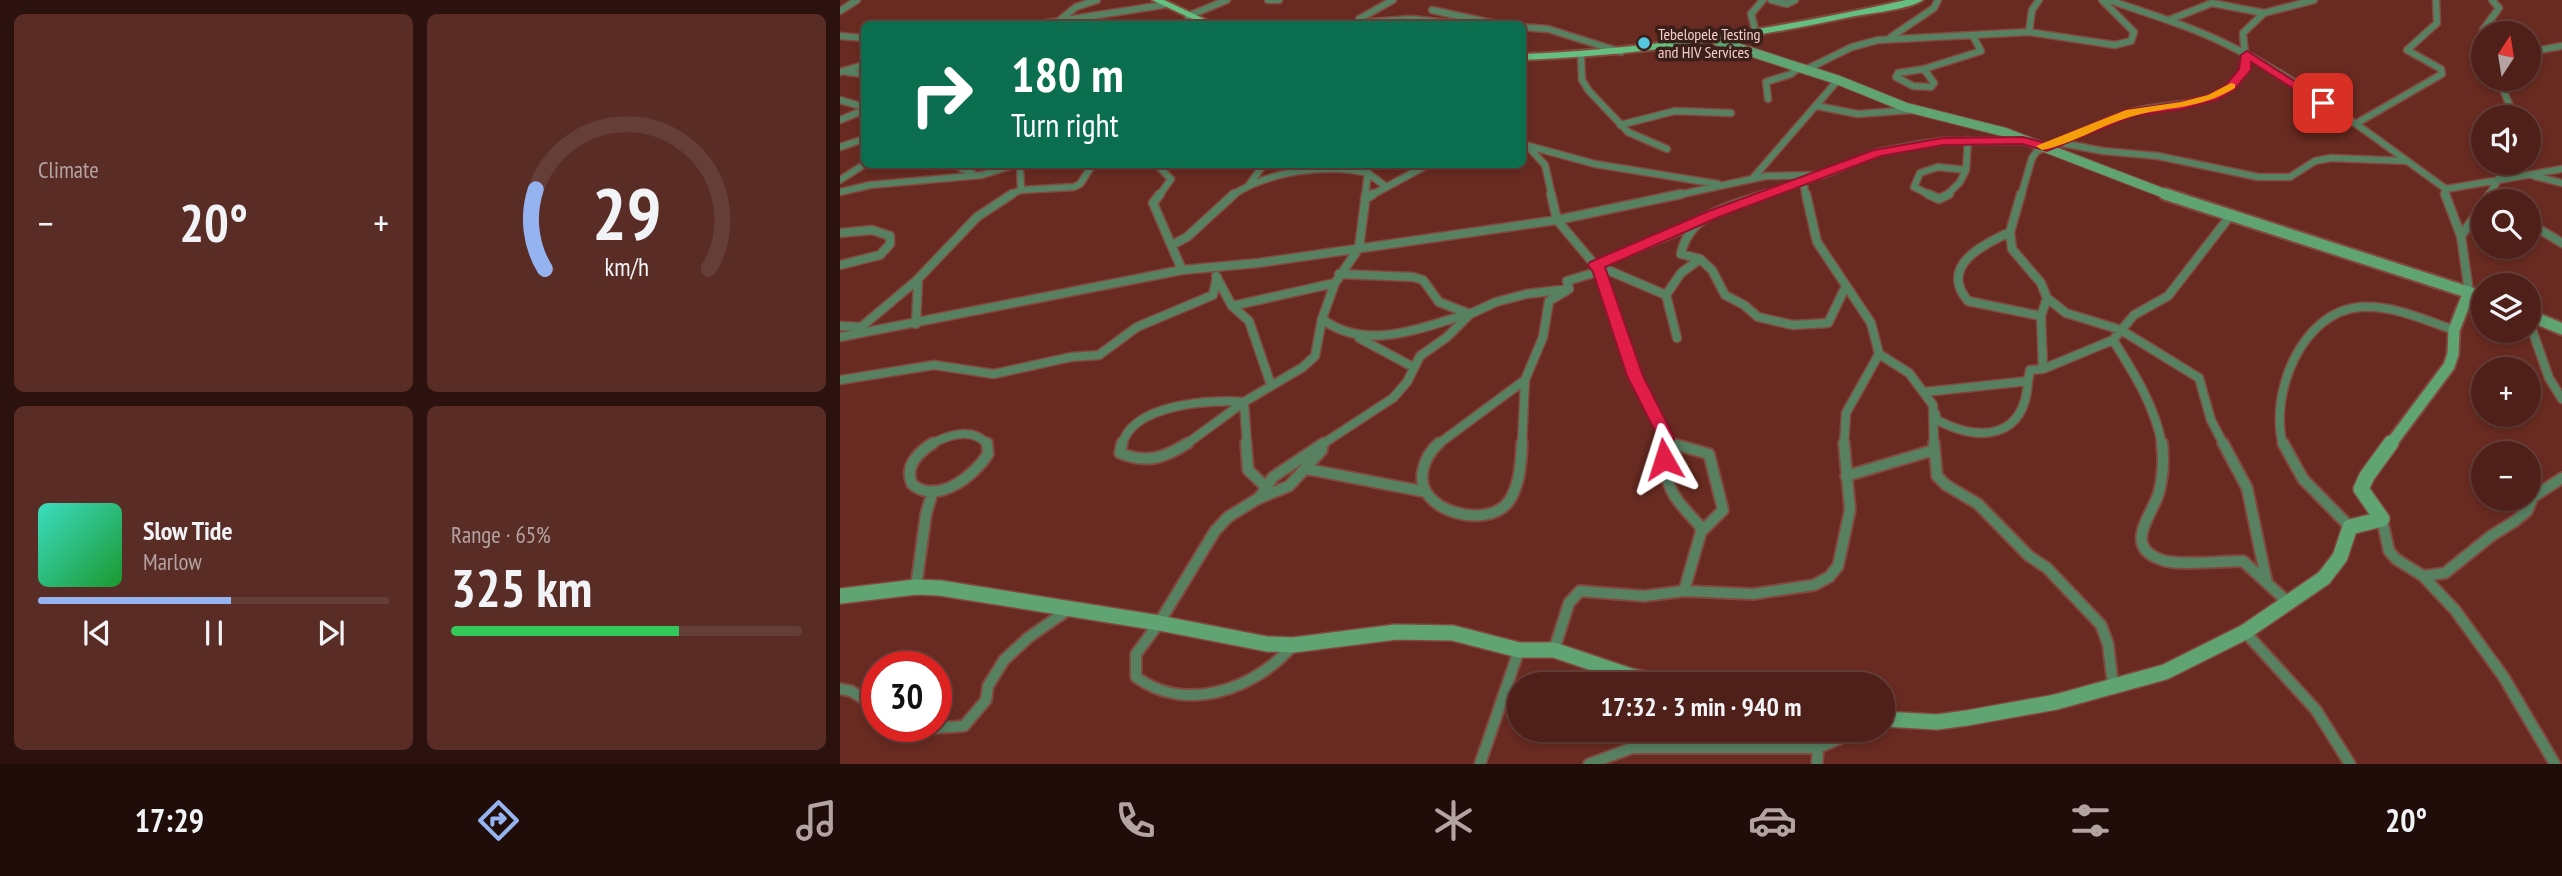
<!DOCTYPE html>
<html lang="en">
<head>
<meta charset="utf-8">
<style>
  body { margin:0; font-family:"PT Sans Narrow",sans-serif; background:#592d26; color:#f1f3f6; height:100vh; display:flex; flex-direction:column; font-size:26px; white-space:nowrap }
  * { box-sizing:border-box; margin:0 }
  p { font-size:23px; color:#b3a3a2 }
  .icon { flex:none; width:38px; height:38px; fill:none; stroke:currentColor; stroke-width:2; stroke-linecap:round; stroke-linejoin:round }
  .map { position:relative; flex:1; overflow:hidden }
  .drawer { display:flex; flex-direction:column; gap:14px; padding:14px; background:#2b120e; width:840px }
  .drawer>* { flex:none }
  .guide { position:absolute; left:21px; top:21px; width:665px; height:147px; border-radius:10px; box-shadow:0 4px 10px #0003,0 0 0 2px #663e38; background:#0b6e4f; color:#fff; overflow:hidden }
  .needle { width:46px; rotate:12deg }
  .tools { position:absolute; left:1631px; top:21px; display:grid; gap:14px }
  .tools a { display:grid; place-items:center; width:70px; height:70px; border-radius:50%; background:#4f2019; box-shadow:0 4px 10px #0003,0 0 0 2px #663e38; font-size:35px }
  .speed { position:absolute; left:21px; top:651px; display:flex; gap:14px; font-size:35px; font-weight:700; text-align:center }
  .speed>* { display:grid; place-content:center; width:91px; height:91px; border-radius:50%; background:#4f2019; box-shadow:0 4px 10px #0003,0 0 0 2px #663e38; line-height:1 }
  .speed .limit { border:10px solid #d22; background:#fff; color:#111 }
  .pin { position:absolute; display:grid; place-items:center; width:60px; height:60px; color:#fff; margin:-30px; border-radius:14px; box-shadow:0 4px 10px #0006 }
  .me { position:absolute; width:77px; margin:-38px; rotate:354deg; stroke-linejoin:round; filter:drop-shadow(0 0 5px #0008) }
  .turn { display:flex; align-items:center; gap:24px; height:147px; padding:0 35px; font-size:32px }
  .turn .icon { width:91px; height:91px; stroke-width:2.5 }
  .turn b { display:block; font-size:49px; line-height:60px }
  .big { font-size:52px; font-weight:800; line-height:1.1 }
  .drawer .card { flex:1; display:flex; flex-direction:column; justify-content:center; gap:10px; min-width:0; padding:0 24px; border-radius:10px; background:#592d26 }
  .drawer .dial { align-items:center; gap:0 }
  .dial svg { height:182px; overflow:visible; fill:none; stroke:#663e38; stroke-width:7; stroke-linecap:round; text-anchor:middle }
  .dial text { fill:#f1f3f6; stroke:none }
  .song { display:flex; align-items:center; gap:21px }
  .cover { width:84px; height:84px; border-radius:10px; background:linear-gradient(135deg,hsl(170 70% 55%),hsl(130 70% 35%)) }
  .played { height:7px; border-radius:4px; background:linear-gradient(90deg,#95b2f1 55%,#663e38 55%) }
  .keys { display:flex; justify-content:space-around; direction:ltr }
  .heat { display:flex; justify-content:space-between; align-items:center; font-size:38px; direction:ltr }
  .charge { height:10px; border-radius:5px; background:linear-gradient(90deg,#34c759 65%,#663e38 0) }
  .drawer .tiles { flex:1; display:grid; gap:14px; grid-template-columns:repeat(2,1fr) }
  .trip { position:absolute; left:667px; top:672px; width:388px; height:70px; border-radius:35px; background:#4f2019; box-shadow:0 4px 10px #0003,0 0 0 2px #663e38; font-weight:800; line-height:70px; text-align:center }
  .dock { display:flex; height:112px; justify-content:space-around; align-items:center; background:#200d0a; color:#b3a3a2 }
  .dock .icon { width:49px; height:49px }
  .dock .on { color:#95b2f1 }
  .dock b { font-size:32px; color:#f1f3f6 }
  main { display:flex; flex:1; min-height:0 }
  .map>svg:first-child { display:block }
</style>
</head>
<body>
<main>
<section class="drawer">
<div class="tiles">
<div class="card"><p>Climate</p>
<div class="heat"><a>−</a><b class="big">20°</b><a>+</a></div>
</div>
<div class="card dial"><svg viewBox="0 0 100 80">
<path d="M14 69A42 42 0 1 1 86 69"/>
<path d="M14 69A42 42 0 0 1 10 34" stroke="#95b2f1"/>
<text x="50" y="56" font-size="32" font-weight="700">29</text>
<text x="50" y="72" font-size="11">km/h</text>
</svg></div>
<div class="card">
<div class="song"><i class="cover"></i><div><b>Slow Tide</b><p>Marlow</p></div></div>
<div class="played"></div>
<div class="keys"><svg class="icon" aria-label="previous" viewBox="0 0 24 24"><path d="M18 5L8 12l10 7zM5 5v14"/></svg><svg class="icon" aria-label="pause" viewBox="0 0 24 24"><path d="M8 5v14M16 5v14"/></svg><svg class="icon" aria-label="next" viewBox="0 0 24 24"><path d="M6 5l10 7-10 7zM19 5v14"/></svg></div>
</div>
<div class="card"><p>Range · 65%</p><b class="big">325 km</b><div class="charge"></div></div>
</div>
</section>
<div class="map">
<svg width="1722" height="764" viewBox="0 0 1722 764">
  <rect width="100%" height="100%" fill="#692b21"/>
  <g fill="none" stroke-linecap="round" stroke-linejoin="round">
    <!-- street-far2 casing -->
    <g stroke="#82493f" stroke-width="9">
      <path id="street-far2" d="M428 0H439
        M931 0 947 4 955 0
        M1199 0 1192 10 1189 32 1275 45 1291 41 1294 32 1262 0
        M1269 0C1309 14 1350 26 1388 45 1466 83 1536 139 1606 189
        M592 10 656 24
        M0 11 17 0
        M348 16 387 0
        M221 19 236 7 257 0
        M519 19 553 0
        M1329 20 1372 3 1424 13
        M200 24 323 5
        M504 24 571 19 619 24 636 20
        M682 27 708 29 781 52
        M916 33 911 14 923 0
        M0 36 24 38
        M1051 37 1094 8 1098 0
        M1643 50V30L1659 8 1652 0
        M1689 52 1722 46
        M741 55 742 80 749 91 788 132 827 149
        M967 69 1012 47 1038 40 1189 32
        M1084 69 1094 83 1091 87 1073 86 1056 77 1058 73Z
        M1084 69 1141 51 1133 36
        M0 72 24 65
        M7 72 24 74
        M1659 79 1674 117
        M928 99 926 82 951 74 960 67
        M0 100 24 107
        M977 106 1018 114 1072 110
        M0 120 24 110
        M1517 123 1602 74 1601 69 1567 50 1597 23 1596 0
        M780 125 835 111 891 113
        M682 140 705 165 712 196
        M1221 143 1263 151 1318 156 1418 177H1450L1475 161 1491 158 1567 161
        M689 146 755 164 878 184
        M0 147 24 139
        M112 164 132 173
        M316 164 331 179 319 196
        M524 164 528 173 545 186
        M1126 170 1128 140
        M1694 176 1722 183
        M913 178 998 80
        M0 180 25 164
        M963 182 966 196
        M409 185 424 164
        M181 190 234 187 240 184 253 164
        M0 192 30 185 142 175 177 164
        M167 196 181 190 180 164
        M391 196C429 171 484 163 528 173L525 196
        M530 196 589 164
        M833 196 926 176 983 175 1039 152 1081 144 1103 141H1183
        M921 196 968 180
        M1092 196 1074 187 1080 173 1098 167 1126 170
        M1106 196 1120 182 1126 170
        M1181 196 1192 158 1197 151C1229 138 1260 123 1292 112 1325 102 1369 109 1395 83 1411 67 1404 53 1403 33L1424 13 1474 0
        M1605 196 1606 189 1722 169
        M1649 196 1667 163"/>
    </g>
    <!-- street-far1 casing -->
    <g stroke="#82493f" stroke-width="11">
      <path id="street-far1" d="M320 194 313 203 342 270
        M711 194 717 220 760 271 795 376 826 437 825 445
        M966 194 977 242 1031 323 1039 354 1006 413 1004 445
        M1088 194 1099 199 1109 194
        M1181 194 1170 232 1172 249 1201 283 1207 298 1226 313 1281 330 1359 378 1371 420 1384 445
        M1605 194 1621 236 1629 292
        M525 199 533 194
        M1646 201 1650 194
        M1689 223 1722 243
        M1170 232C1144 244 1098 266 1128 301L1201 316
        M0 233 32 230 50 236V244L40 255 0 265
        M1621 236 1643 205
        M332 245 347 237 394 194
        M860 259 872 270 885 295 904 305 918 317 953 325 988 323 1006 286
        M756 265 853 225
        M499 274 573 277 583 280 599 302 630 314
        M376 276 392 306 409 321 431 385
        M826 295 841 273 860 259 841 254C849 213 891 206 926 194
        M392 306 495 283
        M482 319C526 352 580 328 628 314
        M1689 321 1709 378 1722 399
        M76 324 78 280
        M0 326 22 327
        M14 333 76 281 137 217 172 194
        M0 337 342 270 418 263 717 220 841 194
        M519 338 573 367
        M1273 340C1294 373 1315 406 1322 445
        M1039 354 1069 373 1093 405 1094 445
        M1203 369 1201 316 1207 298
        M0 380 94 365 154 374 231 357 259 355 297 327 373 295 377 277
        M685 380 703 337 709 301 726 291
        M1188 381 1190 370 1203 369 1273 340 1294 315 1328 296 1390 216
        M1085 392 1188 381C1185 438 1141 443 1097 420L1095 413
        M826 437 831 445
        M90 445C109 434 133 427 148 445
        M282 445C292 404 370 399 404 402L345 445
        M407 445 404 402 463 367 475 356 482 319 495 283 519 248 526 194
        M481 445 553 398 567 382 580 356 607 337 630 314 656 302 686 294 729 289 727 281 760 271 756 265 826 295 837 338
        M597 445 685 380
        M682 445 685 380
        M1443 445C1429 395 1461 311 1521 307 1553 305 1585 320 1614 330"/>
    </g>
    <!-- street casing -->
    <g stroke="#82493f" stroke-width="14">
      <path id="street" d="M93 443C79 452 64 466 72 484 97 506 135 475 148 454L147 443
        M282 443 280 453C307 464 324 458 348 443
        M406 443 408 470 425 486
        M599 443C591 450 585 460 583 470 573 511 648 531 669 501 680 485 681 462 682 443
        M825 443C822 486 833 497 860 526L861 532 844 591
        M830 443 869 454 883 510 861 532
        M1094 443 1097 476 1106 485 1138 504 1189 556 1207 568 1261 625 1268 644 1273 685
        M1322 443C1324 460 1323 476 1319 492 1313 515 1281 546 1322 560 1338 566 1384 561 1403 561L1450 604
        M1383 443 1407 488 1427 583
        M1443 443 1463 479 1510 527
        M467 469 581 491
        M1006 476 1094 450
        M419 498 417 499 449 486 482 450
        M1542 519 1549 551 1556 559 1583 576 1615 610 1663 676 1715 764
        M1583 576 1605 573 1651 536 1675 521 1687 511 1693 497 1722 478
        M76 587 86 514 93 491
        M1405 632 1476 710 1510 764
        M453 645C416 689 346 714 296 677V654L319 623 375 531 388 517 419 498 433 477 484 443
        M714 650 729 603 740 591 804 596 844 591 913 594 974 585 989 577 998 566 1010 510 1004 443
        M0 689 11 691 37 707
        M76 726 82 729 124 726 146 700 148 686 164 660 189 637 228 610
        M640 764 679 650
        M749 764 792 748H978L1019 730
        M977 764 978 748"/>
    </g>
    <!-- secondary-far2 casing -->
    <g stroke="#82493f" stroke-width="11">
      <path id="secondary-far2" d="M877 41 998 80 1065 107 1164 132 1331 196"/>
    </g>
    <!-- secondary-far1 casing -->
    <g stroke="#82493f" stroke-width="15">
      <path id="secondary-far1" d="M1325 194 1643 297
        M1689 315 1722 329
        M1550 445 1609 366 1613 354 1614 330 1629 292"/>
    </g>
    <!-- secondary casing -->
    <g stroke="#82493f" stroke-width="18">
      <path id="secondary" d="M0 596 76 587 100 588 319 623 427 644 453 645 556 632 613 633 679 650H714L791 676 833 684
        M1043 719 1097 722 1127 718 1216 702 1325 672 1405 632 1484 578 1500 557 1510 527 1542 519 1521 489 1527 476 1551 443"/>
    </g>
    <!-- primary casing -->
    <g stroke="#82493f" stroke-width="4">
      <path id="primary" d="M312 0H324L375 24H363Z
        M1066 0H1083C1067 10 1030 13 1010 17 902 40 793 56 682 60V54C812 49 939 28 1066 0Z"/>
    </g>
    <!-- street-far2 -->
    <use href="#street-far2" stroke="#588162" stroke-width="6"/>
    <!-- street-far1 -->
    <use href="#street-far1" stroke="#588162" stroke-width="8"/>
    <!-- street -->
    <use href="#street" stroke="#588162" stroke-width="10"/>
    <!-- secondary-far2 -->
    <use href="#secondary-far2" stroke="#60a473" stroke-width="9"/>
    <!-- secondary-far1 -->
    <use href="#secondary-far1" stroke="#60a473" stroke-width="11"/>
    <!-- secondary -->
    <use href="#secondary" stroke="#60a473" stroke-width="15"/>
    <!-- primary -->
    <use href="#primary" fill="#65bf7f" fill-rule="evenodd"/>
  </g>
  <!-- route -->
  <path fill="#e11d48" stroke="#92132f" stroke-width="2" d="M1407 51 1489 103 1479 105 1411 62V70L1394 90 1376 100 1342 109 1293 116 1207 151 1182 144 1103 145 1041 156 879 217 765 267 803 376 834 437 830 464H818L815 459 818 437 787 376 753 272 748 265 750 262 869 211 1034 150 1103 138 1183 137 1206 143 1286 110 1341 102 1368 95 1386 85 1399 69 1401 55Z"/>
  <!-- slow -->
  <path fill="#f59e0b" d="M1391 83 1395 84V88C1356 111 1329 105 1290 117 1259 126 1233 144 1202 150L1196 146 1286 110 1341 102 1368 95Z"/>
  <!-- markers -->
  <circle fill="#55cadf" stroke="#3b1f1a" stroke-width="2.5" cx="804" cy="43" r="7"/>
  <g text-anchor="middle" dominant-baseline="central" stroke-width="7" stroke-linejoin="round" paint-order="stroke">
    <!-- far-poi labels -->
    <g font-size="16" fill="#f6cfc7" stroke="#3b1f1a" text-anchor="start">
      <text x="818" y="34">Tebelopele Testing<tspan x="818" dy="18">and HIV Services</tspan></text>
    </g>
  </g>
</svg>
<div class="tools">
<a><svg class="needle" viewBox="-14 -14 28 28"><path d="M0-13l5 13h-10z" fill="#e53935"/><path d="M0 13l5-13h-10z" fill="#b3a3a2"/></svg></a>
<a><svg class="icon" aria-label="sound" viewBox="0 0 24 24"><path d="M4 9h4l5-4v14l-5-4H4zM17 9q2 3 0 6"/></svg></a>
<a><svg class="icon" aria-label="search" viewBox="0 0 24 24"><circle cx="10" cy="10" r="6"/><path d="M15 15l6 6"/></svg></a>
<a><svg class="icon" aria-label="layers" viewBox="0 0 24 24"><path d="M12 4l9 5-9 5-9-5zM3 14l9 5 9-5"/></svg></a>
<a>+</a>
<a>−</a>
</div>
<div class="speed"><div class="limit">30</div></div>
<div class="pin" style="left:1483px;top:103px;background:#d93025"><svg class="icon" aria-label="arrive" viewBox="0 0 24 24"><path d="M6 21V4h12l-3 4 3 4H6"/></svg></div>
<svg class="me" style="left:824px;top:459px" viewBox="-20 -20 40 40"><path d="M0-17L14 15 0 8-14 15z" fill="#e11d48" stroke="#fff" stroke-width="4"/></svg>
<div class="trip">17:32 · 3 min · 940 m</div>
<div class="guide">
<div class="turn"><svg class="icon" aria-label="right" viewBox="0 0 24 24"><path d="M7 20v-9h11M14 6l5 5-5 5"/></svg><div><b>180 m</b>Turn right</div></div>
</div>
</div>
</main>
<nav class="dock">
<b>17:29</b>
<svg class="icon on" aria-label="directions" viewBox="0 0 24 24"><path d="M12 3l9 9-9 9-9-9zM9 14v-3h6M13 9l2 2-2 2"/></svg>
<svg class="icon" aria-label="music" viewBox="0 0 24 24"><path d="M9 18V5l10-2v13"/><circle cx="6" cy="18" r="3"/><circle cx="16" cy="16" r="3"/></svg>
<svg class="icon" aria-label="phone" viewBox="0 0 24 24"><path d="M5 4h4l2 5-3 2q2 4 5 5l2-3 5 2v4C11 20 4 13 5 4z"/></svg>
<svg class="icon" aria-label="climate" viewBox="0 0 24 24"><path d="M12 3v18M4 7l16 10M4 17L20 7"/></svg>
<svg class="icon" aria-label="car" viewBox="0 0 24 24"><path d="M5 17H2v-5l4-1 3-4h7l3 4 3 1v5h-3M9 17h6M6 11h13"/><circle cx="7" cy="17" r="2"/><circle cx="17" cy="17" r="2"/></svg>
<svg class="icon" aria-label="filters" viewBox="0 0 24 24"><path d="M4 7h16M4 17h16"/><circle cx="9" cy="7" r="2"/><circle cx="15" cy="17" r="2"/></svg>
<b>20°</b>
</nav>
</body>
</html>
